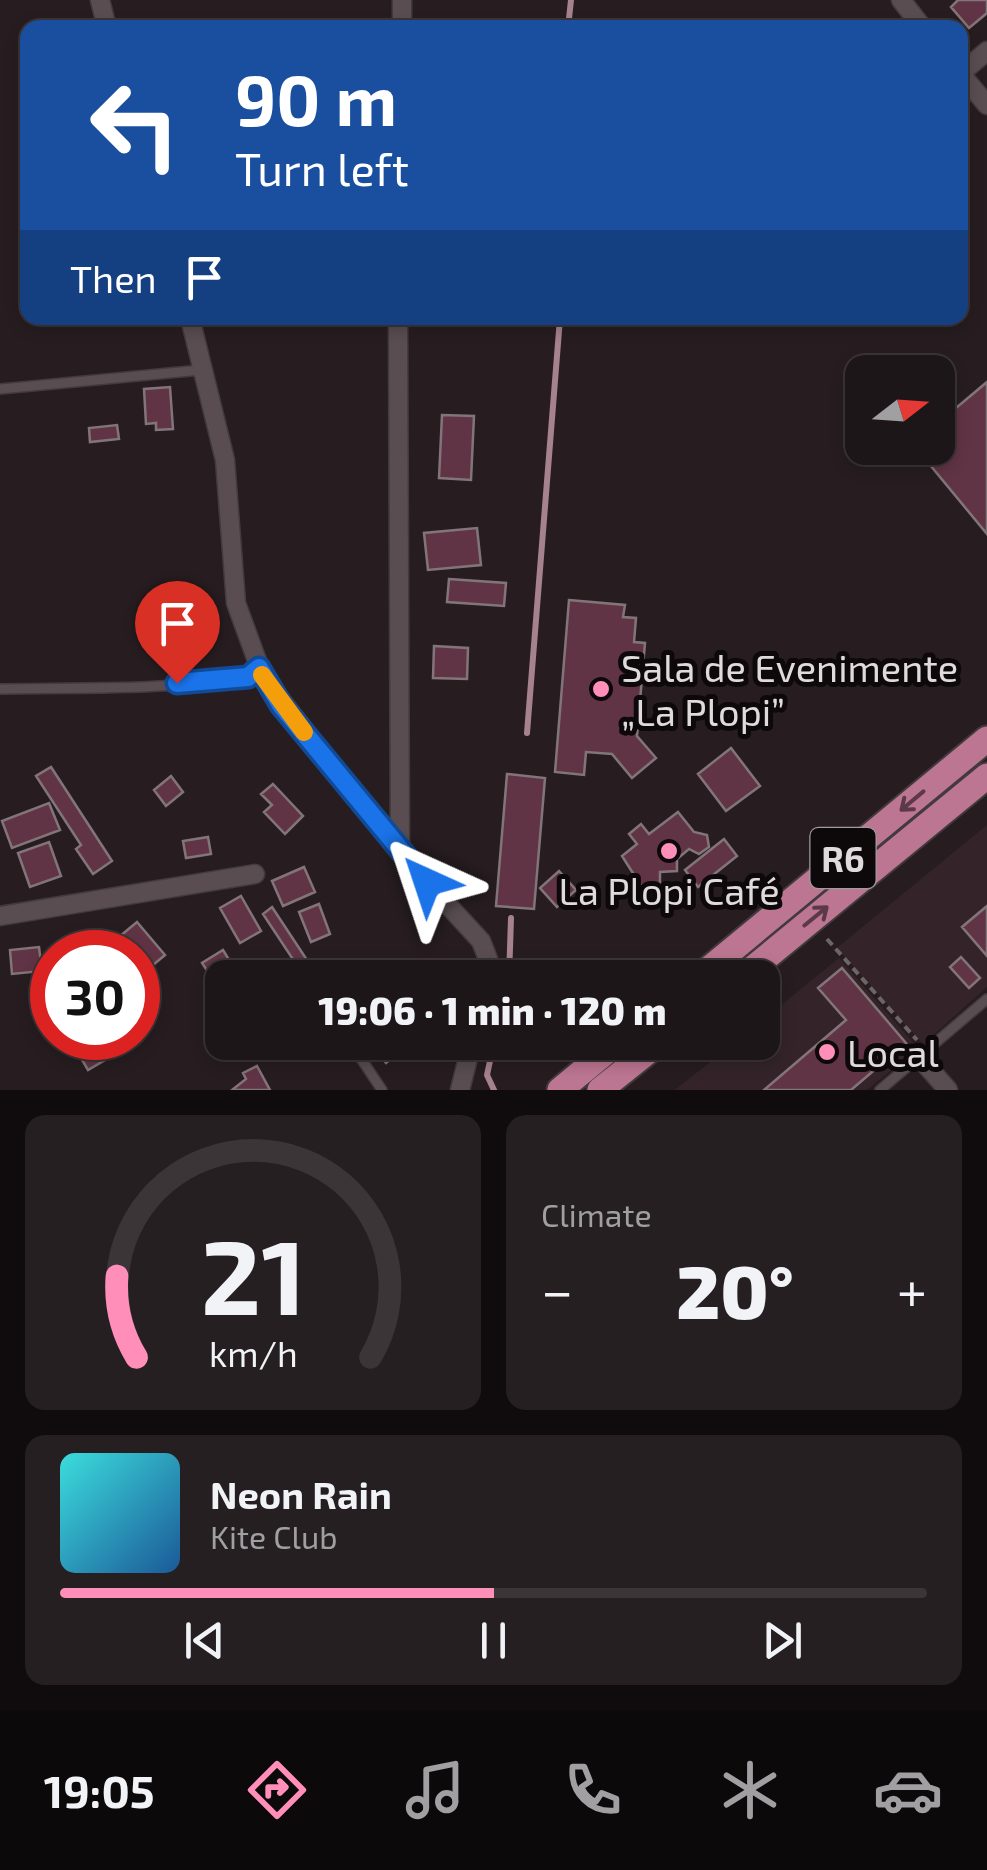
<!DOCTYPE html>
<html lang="en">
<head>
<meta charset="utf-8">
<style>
  body { margin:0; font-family:"Exo 2",sans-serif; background:#251f21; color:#f1f3f6; height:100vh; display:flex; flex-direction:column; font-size:38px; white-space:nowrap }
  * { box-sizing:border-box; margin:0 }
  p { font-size:32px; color:#a09fa2 }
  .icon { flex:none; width:55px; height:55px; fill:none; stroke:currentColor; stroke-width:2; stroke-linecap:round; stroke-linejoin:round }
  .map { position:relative; height:1090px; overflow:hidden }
  .side { display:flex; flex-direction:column; gap:25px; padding:25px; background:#100c0d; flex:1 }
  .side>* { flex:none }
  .top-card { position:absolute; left:20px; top:20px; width:948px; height:305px; border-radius:20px; box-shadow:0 5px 15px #0003,0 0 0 2px #3b3537; background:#1a4fa0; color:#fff; overflow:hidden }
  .needle { width:65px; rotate:73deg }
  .fabs { position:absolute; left:845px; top:355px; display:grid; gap:20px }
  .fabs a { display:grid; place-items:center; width:110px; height:110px; border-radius:20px; background:#1d1618; box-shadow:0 5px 15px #0003,0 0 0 2px #3b3537; font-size:50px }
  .speed { position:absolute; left:30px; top:930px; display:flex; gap:20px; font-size:50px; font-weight:700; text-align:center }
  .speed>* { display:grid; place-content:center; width:130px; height:130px; border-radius:50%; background:#1d1618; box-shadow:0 5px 15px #0003,0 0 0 2px #3b3537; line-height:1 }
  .speed .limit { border:15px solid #d22; background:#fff; color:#111 }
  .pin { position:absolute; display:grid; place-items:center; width:85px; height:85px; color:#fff; margin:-102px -42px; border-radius:50% 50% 50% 0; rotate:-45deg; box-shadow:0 0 10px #0007 }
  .pin .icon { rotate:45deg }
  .me { position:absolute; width:110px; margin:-55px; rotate:318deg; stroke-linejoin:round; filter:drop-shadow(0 0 8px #0008) }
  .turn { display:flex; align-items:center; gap:35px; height:210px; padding:0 50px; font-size:45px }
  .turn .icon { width:130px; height:130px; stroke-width:2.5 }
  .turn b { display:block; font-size:70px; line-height:85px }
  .then { display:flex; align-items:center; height:95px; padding:0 50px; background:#0003; gap:20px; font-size:38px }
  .big { font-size:75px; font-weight:800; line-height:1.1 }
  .side .tile { flex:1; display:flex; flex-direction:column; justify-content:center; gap:15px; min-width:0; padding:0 35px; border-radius:20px; background:#251f21 }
  .side .dial { align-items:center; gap:0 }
  .dial svg { height:260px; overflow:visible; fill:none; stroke:#3b3537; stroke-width:7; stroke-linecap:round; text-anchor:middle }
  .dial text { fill:#f1f3f6; stroke:none }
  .song { display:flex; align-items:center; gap:30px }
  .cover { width:120px; height:120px; border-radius:15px; background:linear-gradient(135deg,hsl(180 70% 55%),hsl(210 70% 35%)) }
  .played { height:10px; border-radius:5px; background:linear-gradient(90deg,#ff8eb9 50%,#3b3537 50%) }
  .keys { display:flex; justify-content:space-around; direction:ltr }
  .heat { display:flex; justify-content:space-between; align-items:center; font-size:55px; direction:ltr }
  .side .tiles { flex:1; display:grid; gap:25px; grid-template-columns:1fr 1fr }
  .tile:last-child { grid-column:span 2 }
  .trip { position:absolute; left:205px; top:960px; width:575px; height:100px; border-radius:20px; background:#1d1618; box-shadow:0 5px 15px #0003,0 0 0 2px #3b3537; font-weight:800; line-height:100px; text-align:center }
  .tabs { display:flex; height:160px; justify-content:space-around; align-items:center; background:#0c090a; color:#a09fa2 }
  .tabs .icon { width:70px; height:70px }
  .tabs .on { color:#ff8eb9 }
  .tabs b { font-size:45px; color:#f1f3f6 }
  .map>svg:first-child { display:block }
</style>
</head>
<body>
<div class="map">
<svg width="987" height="1090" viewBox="0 0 987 1090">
  <rect width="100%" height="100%" fill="#271d20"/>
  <!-- built -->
  <path fill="#342429" d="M987 825V987L923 1044 837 948Z
    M839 958 918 1048 867 1090H675L734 1043 762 1042 763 1020Z"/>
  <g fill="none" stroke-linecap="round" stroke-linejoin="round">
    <!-- stream -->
    <path stroke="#a6828e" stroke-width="6" d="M568 28 571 0
      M527 733 560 318
      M509 978 511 918
      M494 1090 487 1075 494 1042"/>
  </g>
  <!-- building -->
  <path fill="#613445" stroke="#827579" stroke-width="2.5" d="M958 0H987V13L969 28 951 7Z
    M987 382V534L916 448H938V423Z
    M170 387 173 429 156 430V423L146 424 144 389Z
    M442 415 474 416 471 480 439 478Z
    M117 425 119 439 90 442 89 428Z
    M477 528 481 565 428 570 424 533Z
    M449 579 506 583 504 606 447 602Z
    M569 600 625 605 623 617 636 618 634 642 645 643 637 736 656 758 632 778 612 754 586 752 584 775 555 772Z
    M434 646 468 648 467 679 433 678Z
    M731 748 760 786 726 811 698 774Z
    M51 767 112 861 93 874 76 849 81 845 36 776Z
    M507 774 545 778 534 909 496 906Z
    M171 776 183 792 166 806 154 790Z
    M273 784 303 816 285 834 264 812 272 805 261 794Z
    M49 803 60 830 12 848 2 821Z
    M678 812 694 832 707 835 709 847 699 854 689 849 677 859V871L660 872V889L645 892 622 856 637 844 629 834 641 824 649 834Z
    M208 837 211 854 186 858 183 841Z
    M724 839 737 856 698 887 685 870Z
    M49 842 61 876 30 887 18 853Z
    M304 867 315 892 283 906 272 881Z
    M559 871 576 890 557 907 540 888Z
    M241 896 261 931 240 943 220 908Z
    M319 904 330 934 311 942 299 912Z
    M987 906V956L962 927Z
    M272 907 307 960 298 967 263 914Z
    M137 922 165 955 147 970 138 952H132L119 937Z
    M39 947 42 971 12 974 10 950Z
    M223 950 231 963 210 975 202 963Z
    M961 957 980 978 969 988 950 967Z
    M842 968 906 1043 851 1090H764L846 1020 818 988Z
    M77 1038H92L105 1060 88 1070 71 1041Z
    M370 1042H411V1043L386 1063Z
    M257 1066 270 1090H232L246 1079 243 1073Z"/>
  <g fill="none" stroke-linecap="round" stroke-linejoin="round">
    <!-- service casing -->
    <g stroke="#423a3c" stroke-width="12">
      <path id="service" d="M0 389 201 370
        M0 689C50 687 226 693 259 668
        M350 1042 382 1090
        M880 1090 987 999"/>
    </g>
    <!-- minor casing -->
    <g stroke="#423a3c" stroke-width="21">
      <path id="minor" d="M100 0 107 28
        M901 0 923 28
        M402 28V0
        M960 73 987 105
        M961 73 987 51
        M190 318 225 460 236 603 263 677 400 853 481 941 488 959V978
        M398 318 400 853
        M0 916 255 874
        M919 1057 948 1090
        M460 1090 472 1042"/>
    </g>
    <!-- primary casing -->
    <g stroke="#423a3c" stroke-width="29">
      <path id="primary" d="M698 978 987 739
        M741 978 987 776
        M560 1090 618 1042
        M600 1090 660 1042"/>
    </g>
    <!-- path -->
    <path stroke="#6d6466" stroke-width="4" stroke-dasharray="8 5" stroke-linecap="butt" d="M827 939 917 1040"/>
    <!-- service -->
    <use href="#service" stroke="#594d51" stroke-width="9"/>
    <!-- minor -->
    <use href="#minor" stroke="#594d51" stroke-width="18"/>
    <!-- primary -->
    <use href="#primary" stroke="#bc7691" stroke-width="25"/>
  </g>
  <!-- one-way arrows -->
  <defs><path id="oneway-shaft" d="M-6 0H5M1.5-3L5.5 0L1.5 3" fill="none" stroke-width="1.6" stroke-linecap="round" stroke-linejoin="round" transform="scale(2.5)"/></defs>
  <g stroke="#5c3947">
    <use href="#oneway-shaft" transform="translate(912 801) rotate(140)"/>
    <use href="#oneway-shaft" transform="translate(816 916) rotate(-39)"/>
  </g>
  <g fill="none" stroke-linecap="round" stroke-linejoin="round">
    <!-- route casing -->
    <g stroke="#114b97" stroke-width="25">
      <path id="route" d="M177 683 248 677 259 668 281 705 427 882"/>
    </g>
    <!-- route -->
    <use href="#route" stroke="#1a73e8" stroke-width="18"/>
    <!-- slow -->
    <path stroke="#f59e0b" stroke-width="18" d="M262 675 304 732"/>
  </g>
  <!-- markers -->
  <g fill="#ff8eb9" stroke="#0d080a" stroke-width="4">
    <circle cx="601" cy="689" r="10"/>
    <circle cx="669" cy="851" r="10"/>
    <circle cx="827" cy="1052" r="10"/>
  </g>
  <g text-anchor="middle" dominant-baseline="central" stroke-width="10" stroke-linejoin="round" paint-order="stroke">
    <!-- shield labels -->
    <rect fill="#0d080a" stroke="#a19b9d" stroke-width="2.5" x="810.5" y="828" width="65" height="60" rx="8"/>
    <g font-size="35" font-weight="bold" fill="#e1dadc">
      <text x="843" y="858">R6</text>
    </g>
    <!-- poi labels -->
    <g font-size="38" fill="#e1dadc" stroke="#0d080a" text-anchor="start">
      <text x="621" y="667">Sala de Evenimente<tspan x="621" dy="44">„La Plopi”</tspan></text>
      <text x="669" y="890" text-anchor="middle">La Plopi Café</text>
      <text x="847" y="1052">Local</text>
    </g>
  </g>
</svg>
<div class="fabs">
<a><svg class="needle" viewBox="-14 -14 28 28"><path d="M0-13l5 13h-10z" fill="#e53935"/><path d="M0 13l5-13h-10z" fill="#a09fa2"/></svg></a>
</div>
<div class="speed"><div class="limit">30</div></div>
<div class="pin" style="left:177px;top:683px;background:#d93025"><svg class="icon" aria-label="arrive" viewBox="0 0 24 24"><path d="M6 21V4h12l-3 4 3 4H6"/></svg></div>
<svg class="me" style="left:427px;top:882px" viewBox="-20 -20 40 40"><path d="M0-17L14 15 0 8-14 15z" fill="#1a73e8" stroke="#fff" stroke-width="4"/></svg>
<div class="trip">19:06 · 1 min · 120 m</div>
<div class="top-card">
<div class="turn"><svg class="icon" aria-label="left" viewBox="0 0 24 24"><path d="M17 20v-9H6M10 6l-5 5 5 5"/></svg><div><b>90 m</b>Turn left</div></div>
<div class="then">Then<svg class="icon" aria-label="arrive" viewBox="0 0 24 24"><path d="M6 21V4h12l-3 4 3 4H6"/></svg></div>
</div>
</div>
<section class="side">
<div class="tiles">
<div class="tile dial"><svg viewBox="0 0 100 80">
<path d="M14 69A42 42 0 1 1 86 69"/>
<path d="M14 69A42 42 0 0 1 8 44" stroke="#ff8eb9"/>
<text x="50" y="56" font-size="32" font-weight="700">21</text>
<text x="50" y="72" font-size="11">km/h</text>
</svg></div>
<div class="tile"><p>Climate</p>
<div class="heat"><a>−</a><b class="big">20°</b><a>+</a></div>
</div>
<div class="tile">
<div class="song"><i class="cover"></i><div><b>Neon Rain</b><p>Kite Club</p></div></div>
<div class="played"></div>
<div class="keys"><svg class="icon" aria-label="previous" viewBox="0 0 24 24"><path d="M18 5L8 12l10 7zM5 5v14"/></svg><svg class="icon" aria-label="pause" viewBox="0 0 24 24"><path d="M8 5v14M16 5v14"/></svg><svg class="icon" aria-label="next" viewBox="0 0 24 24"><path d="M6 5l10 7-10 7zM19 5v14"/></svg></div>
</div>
</div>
</section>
<nav class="tabs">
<b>19:05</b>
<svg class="icon on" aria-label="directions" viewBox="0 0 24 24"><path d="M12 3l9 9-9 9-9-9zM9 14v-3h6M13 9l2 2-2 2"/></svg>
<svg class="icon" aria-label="music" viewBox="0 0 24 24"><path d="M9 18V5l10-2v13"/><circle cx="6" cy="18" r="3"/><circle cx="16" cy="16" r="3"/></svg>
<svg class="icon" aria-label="phone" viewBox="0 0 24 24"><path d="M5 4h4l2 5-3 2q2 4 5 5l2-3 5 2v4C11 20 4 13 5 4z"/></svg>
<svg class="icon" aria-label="climate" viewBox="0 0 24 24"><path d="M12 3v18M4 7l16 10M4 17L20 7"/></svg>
<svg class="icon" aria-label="car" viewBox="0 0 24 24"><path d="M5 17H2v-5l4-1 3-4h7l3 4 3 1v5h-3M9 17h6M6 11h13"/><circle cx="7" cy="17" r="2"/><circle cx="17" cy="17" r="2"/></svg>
</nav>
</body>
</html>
